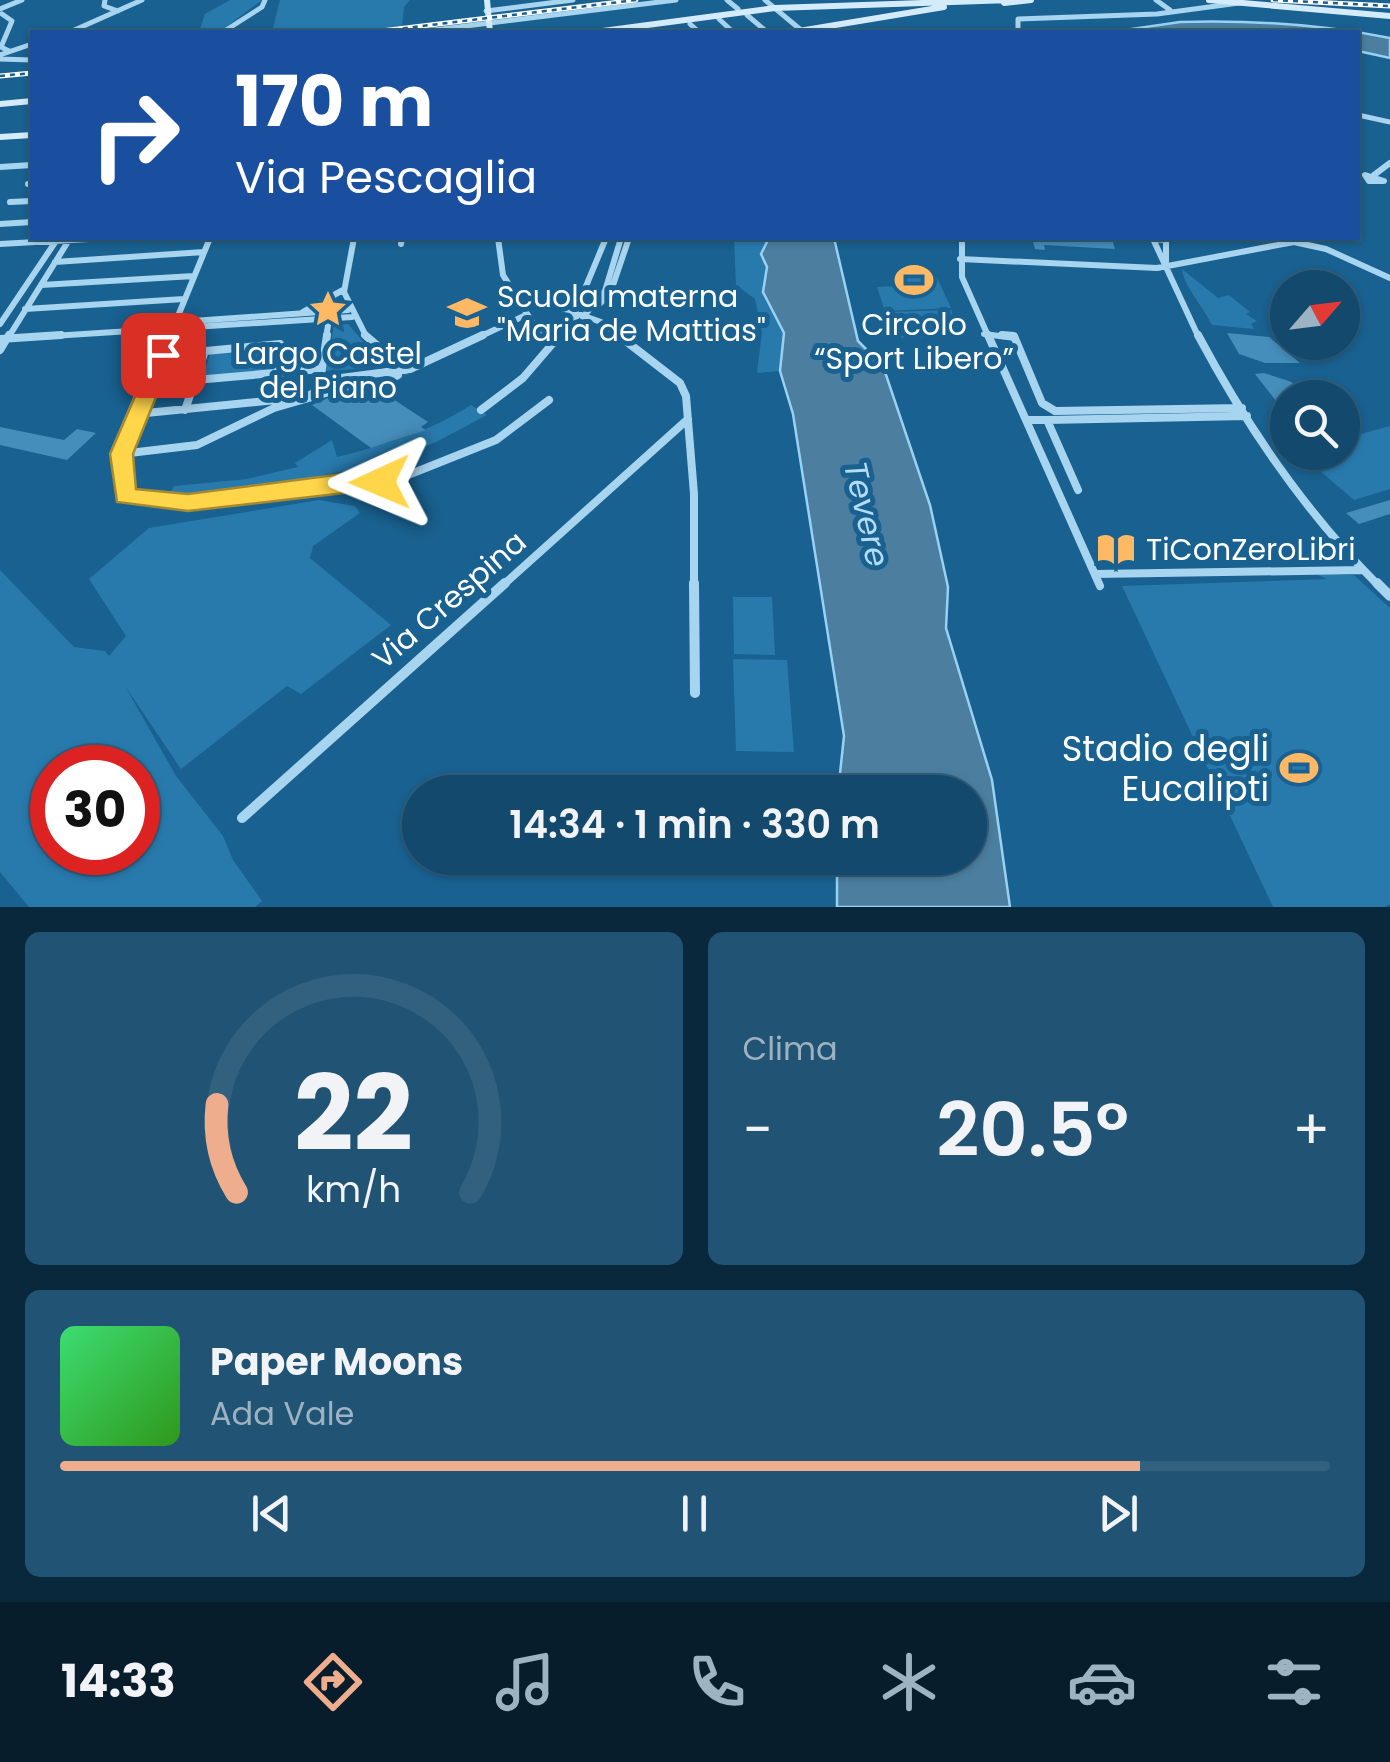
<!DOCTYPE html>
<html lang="it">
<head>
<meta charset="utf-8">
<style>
  body { margin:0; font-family:Poppins,sans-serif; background:#205374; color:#f1f3f6; height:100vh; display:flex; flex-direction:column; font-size:38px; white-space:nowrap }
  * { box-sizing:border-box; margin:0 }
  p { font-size:32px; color:#9db2c2 }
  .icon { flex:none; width:55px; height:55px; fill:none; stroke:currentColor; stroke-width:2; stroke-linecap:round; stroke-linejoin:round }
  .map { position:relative; height:907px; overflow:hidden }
  .sheet { display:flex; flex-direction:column; gap:25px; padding:25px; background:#0a283b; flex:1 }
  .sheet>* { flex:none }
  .hud { position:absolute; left:30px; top:30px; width:1330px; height:210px; border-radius:0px; box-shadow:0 2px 8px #0004,0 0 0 2px #32617f; background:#1a4fa0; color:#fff; overflow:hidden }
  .needle { width:65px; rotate:62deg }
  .tools { position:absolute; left:1270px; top:270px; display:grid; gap:20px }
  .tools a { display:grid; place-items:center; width:90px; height:90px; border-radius:50%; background:#13496c; box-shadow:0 2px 8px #0004,0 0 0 2px #32617f; font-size:50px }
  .speed { position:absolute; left:30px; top:745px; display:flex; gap:20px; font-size:50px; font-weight:700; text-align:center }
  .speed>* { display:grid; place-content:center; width:130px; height:130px; border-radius:50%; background:#13496c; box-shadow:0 2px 8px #0004,0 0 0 2px #32617f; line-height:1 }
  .speed .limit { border:15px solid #d22; background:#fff; color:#111 }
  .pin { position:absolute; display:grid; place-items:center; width:85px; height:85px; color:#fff; margin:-42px; border-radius:20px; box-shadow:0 5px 15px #0006 }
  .me { position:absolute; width:110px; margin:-55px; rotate:269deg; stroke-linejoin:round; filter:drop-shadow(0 0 8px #0008) }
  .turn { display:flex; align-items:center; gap:35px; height:210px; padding:0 40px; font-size:45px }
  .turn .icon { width:130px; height:130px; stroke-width:2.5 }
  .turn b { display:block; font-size:70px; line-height:85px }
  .big { font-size:75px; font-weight:600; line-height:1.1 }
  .sheet .card { flex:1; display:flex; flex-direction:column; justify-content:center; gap:15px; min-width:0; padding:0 35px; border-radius:15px; background:#205374 }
  .sheet .dial { align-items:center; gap:0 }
  .dial svg { height:260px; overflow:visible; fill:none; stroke:#32617f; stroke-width:7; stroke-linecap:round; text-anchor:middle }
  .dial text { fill:#f1f3f6; stroke:none }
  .song { display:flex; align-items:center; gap:30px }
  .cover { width:120px; height:120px; border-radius:15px; background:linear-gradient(135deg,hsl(140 70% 55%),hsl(110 70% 35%)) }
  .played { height:10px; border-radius:5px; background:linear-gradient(90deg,#eead8d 85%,#32617f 85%) }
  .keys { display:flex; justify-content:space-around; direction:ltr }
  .heat { display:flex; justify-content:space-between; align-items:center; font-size:55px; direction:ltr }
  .sheet .tiles { flex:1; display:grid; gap:25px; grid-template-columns:1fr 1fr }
  .card:last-child { grid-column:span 2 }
  .trip { position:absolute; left:402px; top:775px; width:585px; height:100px; border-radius:50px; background:#13496c; box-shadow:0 2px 8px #0004,0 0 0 2px #32617f; font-weight:600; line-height:100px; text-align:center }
  .tabs { display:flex; height:160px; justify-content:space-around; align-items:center; background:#081d2b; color:#9db2c2 }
  .tabs .icon { width:70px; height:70px }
  .tabs .active { color:#eead8d }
  .tabs b { font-size:45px; color:#f1f3f6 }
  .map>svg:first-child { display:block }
</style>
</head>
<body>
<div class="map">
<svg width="1390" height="907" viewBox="0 0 1390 907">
  <rect width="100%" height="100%" fill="#196190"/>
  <!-- green -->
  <path fill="#287aad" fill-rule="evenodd" d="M230 0H262L219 32H199L205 14Z
    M280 0H410L404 7 402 27 354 32H272Z
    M734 238H769L763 292 784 333 780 371 757 373 762 332 755 299 736 285Z
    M900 267H922L925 273H935L951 308 885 311 877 287 897 286 894 274H902Z
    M1182 269 1218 298 1229 295 1250 312 1246 314 1257 321 1251 324 1254 329 1212 325C1203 306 1184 287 1182 269Z
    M951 310 962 336 894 338 886 312Z
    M348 324 385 367 326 371 334 325Z
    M279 346 273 370 203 376 211 351Z
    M471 405 487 415 436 442 377 465 245 490 169 495 174 486 247 479 298 467 295 463 332 440 337 457C385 445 431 431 471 405Z
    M1390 426V489L1354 500 1299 453 1342 452 1343 439Z
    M319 500 355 506 360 513 313 546 310 558 391 625 301 694 287 686 181 769 125 686 176 776 223 836 233 860 262 901 255 907H29L0 872V570L74 647 105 651 109 656 126 636 89 579 149 528ZM52 768H138V852H52Z
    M1314 573 1354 575 1390 608V904L1384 907H1273L1122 586 1327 579Z
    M733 597H772L775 655 734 654Z
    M733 659 787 660 794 752 736 751Z"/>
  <!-- water -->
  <path fill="#4b7e9f" stroke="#99d1f2" stroke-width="2.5" d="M1180 22C1251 20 1320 24 1390 38V58L1358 51V32H1111Z
    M769 238H834L858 341 883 366 930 505 948 587 946 628 992 780 1010 907H837V858H970V792H838L844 736 793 414 780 371 784 333 763 292 767 267 761 254Z"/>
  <!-- building -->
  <path fill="#458dba" d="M1032 238 1112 239 1115 249 1044 245 1045 250 1035 249Z
    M1227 333 1269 337 1300 363H1265L1239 354Z
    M1264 373 1289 381 1321 398 1276 401 1255 374Z
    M371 393 383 401 390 397 428 422 421 427 426 430 371 448 312 405 333 396Z
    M0 427 64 440 77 429 96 433 67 460 0 445Z
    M1390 500V514L1359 524 1346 513Z"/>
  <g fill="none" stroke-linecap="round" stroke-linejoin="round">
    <!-- street-far3 -->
    <path stroke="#a7d4ef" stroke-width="5" d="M105 0 104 6 118 11
      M727 0 738 9
      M765 0 801 30
      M1156 0 1170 10
      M0 9 22 0
      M486 11 573 0
      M2 14 12 21 1 47 9 51
      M747 15 767 32
      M719 19 733 32
      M690 24 699 32
      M1018 28V19L1157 14 1239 3
      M70 32 142 0
      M223 32 262 7 265 0
      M418 32 676 0
      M0 55 32 44
      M0 59 32 60
      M1358 115 1390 122"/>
    <!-- street-far2 -->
    <path stroke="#a7d4ef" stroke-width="6" d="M0 167 32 165
      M1365 175 1384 181H1369Z
      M1374 175 1390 163
      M28 184H32
      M10 202 32 201
      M0 224 32 222
      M354 238 344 292 367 338
      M498 238 503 275 539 333
      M962 238V277L989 338
      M0 244 107 238
      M401 244 402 238
      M960 259 1157 268 1294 242 1326 249 1390 278
      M55 262 204 252
      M1166 267V240L1153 239 1199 338
      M41 285 194 276
      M514 291 601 322 621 338
      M596 307 610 294 629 238
      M25 309 184 299
      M303 312 343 290
      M574 315 606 238
      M583 317 605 291 621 238
      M178 322 348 310
      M0 324 56 241
      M984 334 1015 338
      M8 338 69 240
      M21 338 352 317
      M162 338 172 328
      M169 338 210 238
      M326 338 329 319
      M477 338 526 315
      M558 338 577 316"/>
    <!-- street-far1 -->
    <path stroke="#a7d4ef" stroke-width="8" d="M164 335 115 450 121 454 125 496 188 503 343 482 393 481 496 440 549 400
      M365 335 406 370
      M618 335 680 383 686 396 694 494V586
      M988 335 1100 586
      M1002 335 1014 336 1042 403 1055 411 1242 408
      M1198 335C1247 427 1305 512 1379 586
      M0 339 61 335
      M0 350 9 335
      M163 355 280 344 278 373
      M195 380 321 369
      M331 389 382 384 398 375
      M310 395 319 389 327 335
      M185 410 205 351
      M481 410 523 378 560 335
      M146 413 286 399
      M1027 420H1047L1078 490
      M1047 420 1247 416
      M121 454 197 445 274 408 326 393 341 378 410 369 483 335
      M121 454 170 335
      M1095 574 1362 570
      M502 586 688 419"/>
    <!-- street -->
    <path stroke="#a7d4ef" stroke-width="10" d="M694 583 695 693
      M1377 583 1390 596
      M242 818 505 583"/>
    <!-- secondary -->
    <path stroke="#d4ebfb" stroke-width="6" d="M487 0 490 32
      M1209 0 1390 16
      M1004 3 1031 0
      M595 32 775 8 1011 0
      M793 32 944 7
      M0 104 32 101
      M0 137 32 135"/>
    <!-- rail casing -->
    <g stroke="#fff" stroke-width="5">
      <path id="rail" d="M1273 0 1390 6
        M373 32 636 0
        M0 76 32 73"/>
    </g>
    <!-- rail -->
    <use href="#rail" stroke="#196190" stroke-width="2.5" stroke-dasharray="5" stroke-linecap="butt"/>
  </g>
  <!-- route -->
  <path fill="#ffd54a" stroke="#a68a30" stroke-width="2.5" d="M163 349 173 355 133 454 136 489 188 494 343 474 388 477V488L188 511 117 502 110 454 153 355Z"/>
  <!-- icons -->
  <defs>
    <g id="stadium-bare" transform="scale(3)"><path d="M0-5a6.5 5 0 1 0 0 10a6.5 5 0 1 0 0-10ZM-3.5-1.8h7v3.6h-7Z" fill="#ffb965" stroke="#196190" stroke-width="2.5" paint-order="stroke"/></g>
    <g id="sight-bare" transform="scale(3)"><path d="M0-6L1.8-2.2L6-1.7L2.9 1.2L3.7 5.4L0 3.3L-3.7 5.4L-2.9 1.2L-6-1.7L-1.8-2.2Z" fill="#ffb965" stroke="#196190" stroke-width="2.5" paint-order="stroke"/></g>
    <g id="school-bare" transform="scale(3)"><path d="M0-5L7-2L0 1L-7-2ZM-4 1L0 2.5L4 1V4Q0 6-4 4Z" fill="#ffb965" stroke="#196190" stroke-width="2.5" paint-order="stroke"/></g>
    <g id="library-bare" transform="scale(3)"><path d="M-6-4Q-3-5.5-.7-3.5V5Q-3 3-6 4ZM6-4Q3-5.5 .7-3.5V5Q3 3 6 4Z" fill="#ffb965" stroke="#196190" stroke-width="2.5" paint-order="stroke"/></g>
  </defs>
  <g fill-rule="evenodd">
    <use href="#stadium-bare" x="914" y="280"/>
    <use href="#sight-bare" x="328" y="309"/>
    <use href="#school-bare" x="467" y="313"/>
    <use href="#library-bare" x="1116" y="549"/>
    <use href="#stadium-bare" x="1299" y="768"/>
  </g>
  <g text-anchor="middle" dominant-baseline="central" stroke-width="10" stroke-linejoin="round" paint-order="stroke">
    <!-- poi labels -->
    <g font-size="30" fill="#fff" stroke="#196190" text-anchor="start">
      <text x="497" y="296">Scuola materna<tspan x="497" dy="34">"Maria de Mattias"</tspan></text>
      <text x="914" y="324" text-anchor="middle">Circolo<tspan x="914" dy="34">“Sport Libero”</tspan></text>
      <text x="328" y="353" text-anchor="middle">Largo Castel<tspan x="328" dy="34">del Piano</tspan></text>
      <text x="1146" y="549">TiConZeroLibri</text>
    </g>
    <!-- street labels -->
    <g font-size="30" fill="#fff" stroke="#196190">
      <text transform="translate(449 600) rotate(-41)">Via Crespina</text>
    </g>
    <!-- water labels -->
    <g font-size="32" font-style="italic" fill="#b3ddf6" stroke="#196190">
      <text transform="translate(867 514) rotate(77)">Tevere</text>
    </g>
    <!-- near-poi labels -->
    <g font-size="35" fill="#fff" stroke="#196190" text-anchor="end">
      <text x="1269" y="748">Stadio degli<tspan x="1269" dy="40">Eucalipti</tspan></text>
    </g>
  </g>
</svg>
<div class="tools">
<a><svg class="needle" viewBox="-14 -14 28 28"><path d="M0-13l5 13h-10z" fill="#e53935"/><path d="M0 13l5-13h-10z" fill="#9db2c2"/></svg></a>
<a><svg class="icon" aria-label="search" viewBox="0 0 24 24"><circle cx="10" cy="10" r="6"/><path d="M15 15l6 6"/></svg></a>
</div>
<div class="speed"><div class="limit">30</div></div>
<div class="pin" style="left:163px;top:355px;background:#d93025"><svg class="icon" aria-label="arrive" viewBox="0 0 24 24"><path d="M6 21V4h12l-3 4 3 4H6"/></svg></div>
<svg class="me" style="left:380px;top:482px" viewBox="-20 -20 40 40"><path d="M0-17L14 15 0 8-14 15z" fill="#ffd54a" stroke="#fff" stroke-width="4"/></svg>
<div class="trip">14:34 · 1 min · 330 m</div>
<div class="hud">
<div class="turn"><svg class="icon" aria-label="right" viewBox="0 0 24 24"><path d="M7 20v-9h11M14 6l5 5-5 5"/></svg><div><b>170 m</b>Via Pescaglia</div></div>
</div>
</div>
<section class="sheet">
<div class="tiles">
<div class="card dial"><svg viewBox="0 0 100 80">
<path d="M14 69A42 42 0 1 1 86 69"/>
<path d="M14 69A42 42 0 0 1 8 42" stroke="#eead8d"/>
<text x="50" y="56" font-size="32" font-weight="700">22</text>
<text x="50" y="72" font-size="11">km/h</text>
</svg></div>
<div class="card"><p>Clima</p>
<div class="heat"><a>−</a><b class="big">20.5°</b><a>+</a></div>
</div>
<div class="card">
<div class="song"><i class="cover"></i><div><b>Paper Moons</b><p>Ada Vale</p></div></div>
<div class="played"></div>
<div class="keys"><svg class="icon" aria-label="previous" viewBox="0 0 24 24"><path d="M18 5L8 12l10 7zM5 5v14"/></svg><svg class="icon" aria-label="pause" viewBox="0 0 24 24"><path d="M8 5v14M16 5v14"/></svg><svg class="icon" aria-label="next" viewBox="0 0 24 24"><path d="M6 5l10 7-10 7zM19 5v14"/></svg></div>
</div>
</div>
</section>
<nav class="tabs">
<b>14:33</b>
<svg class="icon active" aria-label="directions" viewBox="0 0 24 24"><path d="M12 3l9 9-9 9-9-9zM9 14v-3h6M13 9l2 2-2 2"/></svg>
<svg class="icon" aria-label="music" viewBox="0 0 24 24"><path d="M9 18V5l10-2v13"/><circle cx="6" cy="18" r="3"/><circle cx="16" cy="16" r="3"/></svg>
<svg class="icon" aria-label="phone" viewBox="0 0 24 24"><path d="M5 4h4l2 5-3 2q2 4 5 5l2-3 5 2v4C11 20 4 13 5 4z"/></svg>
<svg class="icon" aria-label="climate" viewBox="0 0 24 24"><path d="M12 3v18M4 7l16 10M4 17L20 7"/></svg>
<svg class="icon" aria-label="car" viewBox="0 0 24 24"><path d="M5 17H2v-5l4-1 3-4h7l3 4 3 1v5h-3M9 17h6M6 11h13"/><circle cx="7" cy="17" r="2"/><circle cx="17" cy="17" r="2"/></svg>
<svg class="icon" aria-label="filters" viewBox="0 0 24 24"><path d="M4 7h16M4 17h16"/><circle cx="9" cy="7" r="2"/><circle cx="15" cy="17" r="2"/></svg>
</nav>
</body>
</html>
